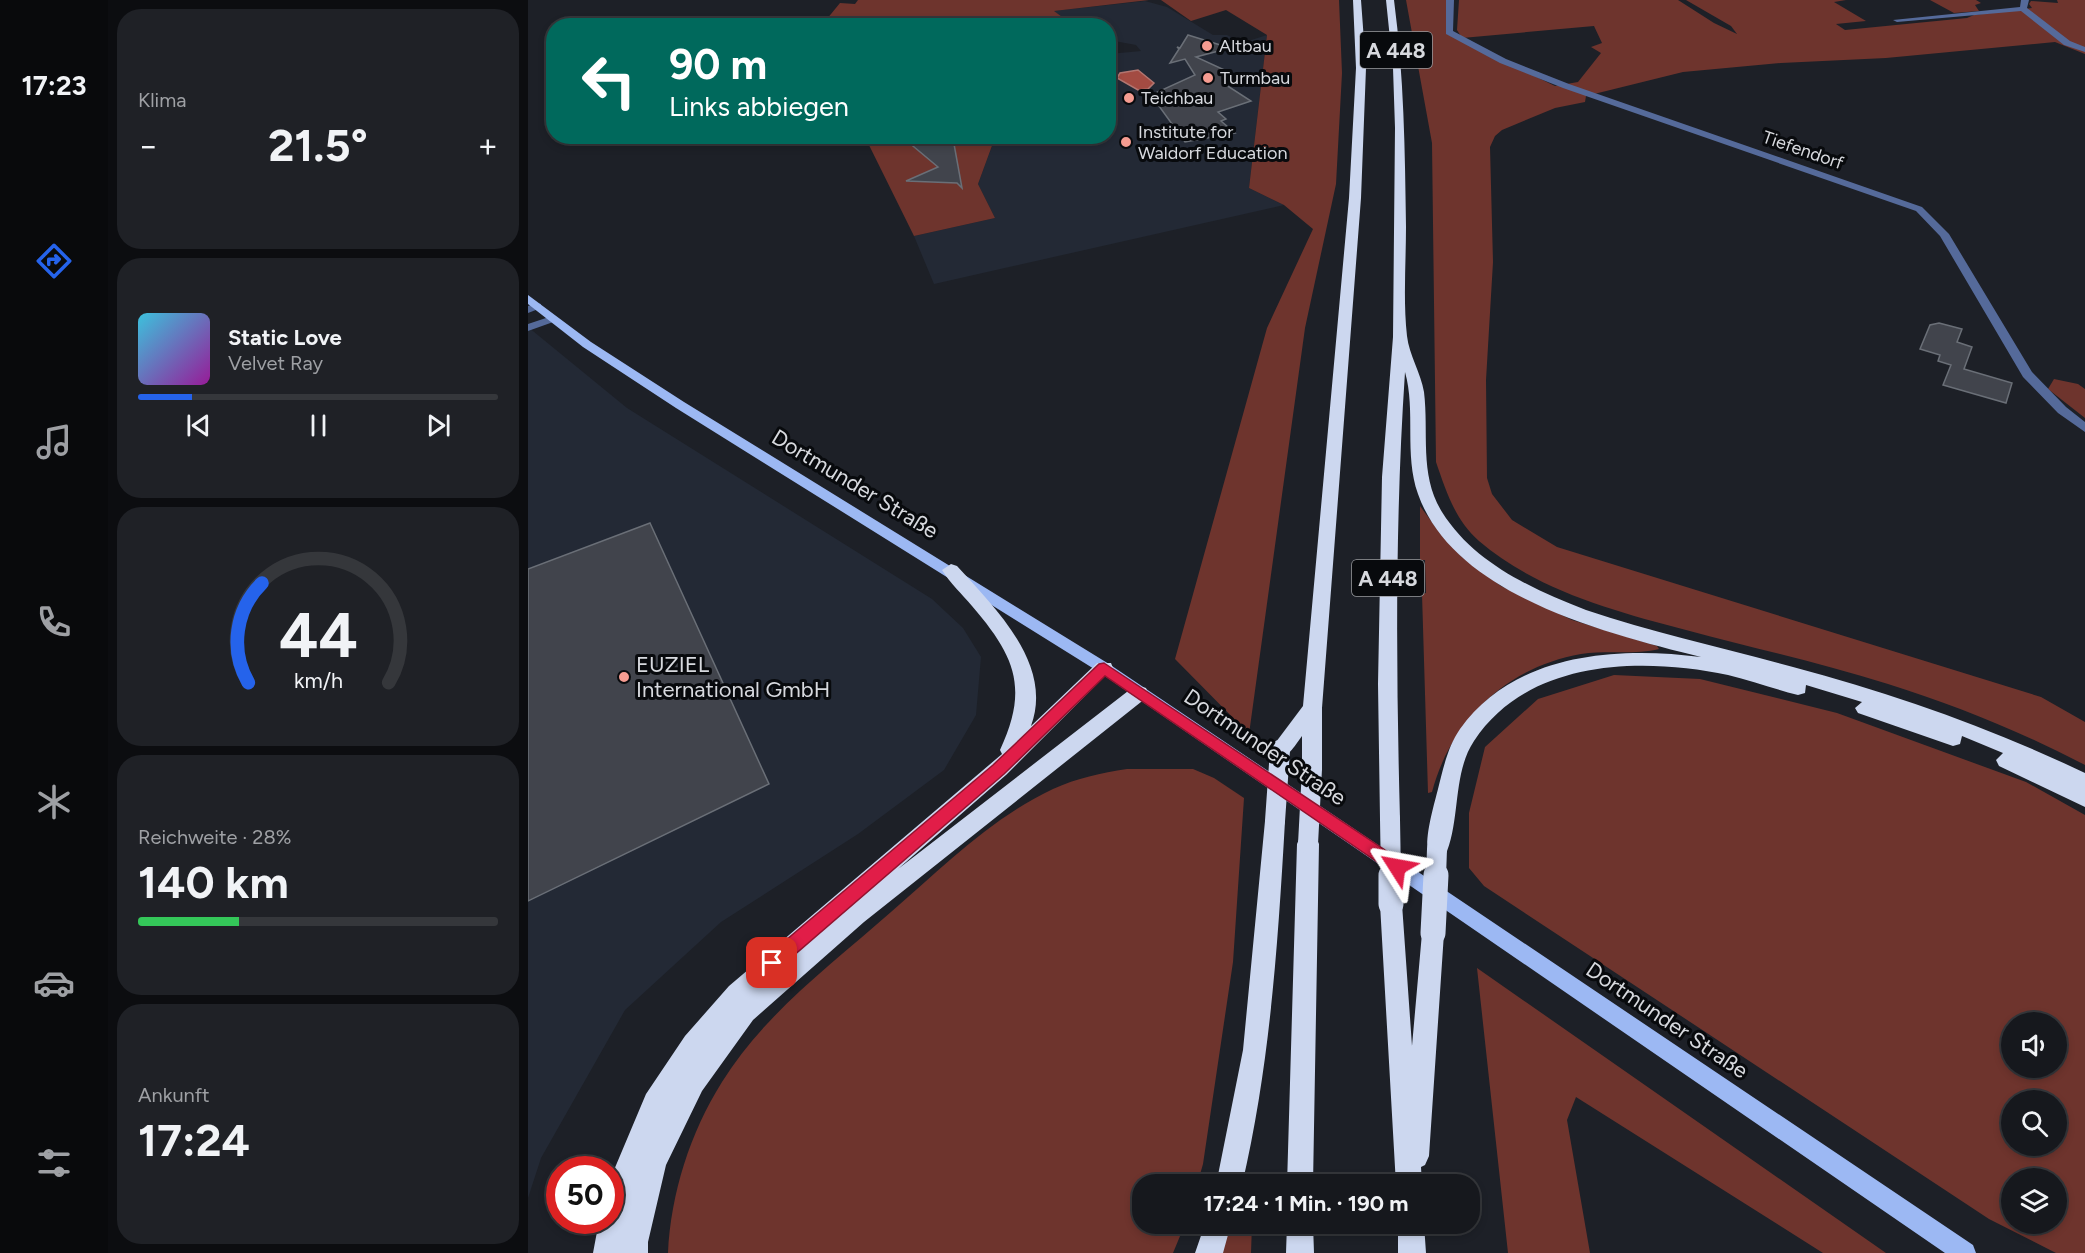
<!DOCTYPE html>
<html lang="de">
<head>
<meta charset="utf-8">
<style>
  body { margin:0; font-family:Figtree,sans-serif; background:#1f2126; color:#f1f3f6; height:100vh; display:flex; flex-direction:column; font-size:22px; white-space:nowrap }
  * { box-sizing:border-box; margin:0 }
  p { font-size:20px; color:#9ea0a4 }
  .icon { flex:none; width:33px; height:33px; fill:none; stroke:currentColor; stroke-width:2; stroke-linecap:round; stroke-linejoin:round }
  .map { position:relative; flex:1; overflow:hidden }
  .details { display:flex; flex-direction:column; gap:9px; padding:9px; background:#0c0d10; width:420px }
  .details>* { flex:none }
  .hud { position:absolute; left:18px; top:18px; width:570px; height:126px; border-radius:24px; box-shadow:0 3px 9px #0003,0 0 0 2px #35373b; background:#00695c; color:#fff; overflow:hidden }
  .buttons { position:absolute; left:1473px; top:1012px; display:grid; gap:12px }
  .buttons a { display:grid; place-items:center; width:66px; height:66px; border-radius:50%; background:#16181d; box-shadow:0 3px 9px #0003,0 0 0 2px #35373b; font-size:30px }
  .speed { position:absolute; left:18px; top:1156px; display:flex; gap:12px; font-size:30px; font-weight:700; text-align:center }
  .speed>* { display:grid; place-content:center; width:78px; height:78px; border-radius:50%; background:#16181d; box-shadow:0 3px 9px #0003,0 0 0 2px #35373b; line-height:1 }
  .speed .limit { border:9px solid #d22; background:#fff; color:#111 }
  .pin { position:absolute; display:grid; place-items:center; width:51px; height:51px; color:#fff; margin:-26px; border-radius:12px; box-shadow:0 3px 9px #0006 }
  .me { position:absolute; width:66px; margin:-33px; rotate:304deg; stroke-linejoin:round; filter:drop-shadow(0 0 4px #0008) }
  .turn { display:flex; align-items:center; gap:21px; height:126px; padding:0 24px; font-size:27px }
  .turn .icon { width:78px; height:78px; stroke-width:2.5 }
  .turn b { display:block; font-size:42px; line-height:51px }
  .big { font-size:45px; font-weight:700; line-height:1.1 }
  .details .tile { flex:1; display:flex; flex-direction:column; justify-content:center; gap:9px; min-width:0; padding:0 21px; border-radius:24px; background:#1f2126 }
  .details .dial { align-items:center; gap:0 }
  .dial svg { height:156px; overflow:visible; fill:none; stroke:#35373b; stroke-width:7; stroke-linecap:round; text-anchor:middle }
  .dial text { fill:#f1f3f6; stroke:none }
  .song { display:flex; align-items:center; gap:18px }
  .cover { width:72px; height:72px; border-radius:9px; background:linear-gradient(135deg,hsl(190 70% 55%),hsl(300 70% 35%)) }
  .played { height:6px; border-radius:3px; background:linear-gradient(90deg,#2563eb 15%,#35373b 15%) }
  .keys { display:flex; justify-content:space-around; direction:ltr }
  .heat { display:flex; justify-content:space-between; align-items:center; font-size:33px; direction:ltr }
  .charge { height:9px; border-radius:4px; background:linear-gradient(90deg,#34c759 28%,#35373b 0) }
  .trip { position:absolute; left:604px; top:1174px; width:348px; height:60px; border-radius:24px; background:#16181d; box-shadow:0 3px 9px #0003,0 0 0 2px #35373b; font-weight:700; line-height:60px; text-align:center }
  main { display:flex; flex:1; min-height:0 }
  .tabs { display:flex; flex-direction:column; width:108px; justify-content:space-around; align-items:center; background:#090a0c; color:#9ea0a4 }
  .tabs .icon { width:42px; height:42px }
  .tabs .on { color:#2563eb }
  .tabs b { font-size:27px; color:#f1f3f6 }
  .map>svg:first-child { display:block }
</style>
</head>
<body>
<main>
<nav class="tabs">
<b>17:23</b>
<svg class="icon on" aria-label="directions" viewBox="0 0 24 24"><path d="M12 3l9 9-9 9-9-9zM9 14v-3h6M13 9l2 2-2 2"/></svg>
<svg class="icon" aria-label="music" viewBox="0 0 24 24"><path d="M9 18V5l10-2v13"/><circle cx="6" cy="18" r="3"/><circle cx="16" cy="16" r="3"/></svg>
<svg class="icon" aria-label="phone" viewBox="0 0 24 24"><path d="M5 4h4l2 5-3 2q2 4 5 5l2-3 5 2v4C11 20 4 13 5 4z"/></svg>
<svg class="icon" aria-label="climate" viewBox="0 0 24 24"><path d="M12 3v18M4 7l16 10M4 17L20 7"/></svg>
<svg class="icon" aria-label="car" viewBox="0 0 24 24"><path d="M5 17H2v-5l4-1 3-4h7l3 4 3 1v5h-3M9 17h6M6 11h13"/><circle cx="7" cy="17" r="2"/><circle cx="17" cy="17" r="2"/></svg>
<svg class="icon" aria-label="filters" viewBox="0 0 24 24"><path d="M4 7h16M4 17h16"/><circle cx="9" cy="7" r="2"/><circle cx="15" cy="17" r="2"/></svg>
</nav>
<section class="details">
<div class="tile"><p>Klima</p>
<div class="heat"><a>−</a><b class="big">21.5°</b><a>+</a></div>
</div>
<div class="tile">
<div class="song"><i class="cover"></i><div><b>Static Love</b><p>Velvet Ray</p></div></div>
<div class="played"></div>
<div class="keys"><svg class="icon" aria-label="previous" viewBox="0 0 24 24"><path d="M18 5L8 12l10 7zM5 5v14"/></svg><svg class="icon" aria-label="pause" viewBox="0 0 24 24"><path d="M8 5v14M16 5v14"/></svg><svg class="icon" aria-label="next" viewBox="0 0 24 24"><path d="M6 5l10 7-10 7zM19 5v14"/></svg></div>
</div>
<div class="tile dial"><svg viewBox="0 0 100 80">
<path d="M14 69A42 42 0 1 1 86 69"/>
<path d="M14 69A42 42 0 0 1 21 18" stroke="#2563eb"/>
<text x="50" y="56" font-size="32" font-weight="700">44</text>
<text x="50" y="72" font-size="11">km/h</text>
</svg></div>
<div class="tile"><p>Reichweite · 28%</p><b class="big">140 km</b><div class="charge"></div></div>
<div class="tile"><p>Ankunft</p><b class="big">17:24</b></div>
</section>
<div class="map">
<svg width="1557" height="1253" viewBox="0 0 1557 1253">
  <rect width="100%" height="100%" fill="#1d2027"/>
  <!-- built -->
  <path fill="#232935" d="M617 1 639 7 685 35H699L714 43 739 35 721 188 756 205 406 284 386 236 467 218 450 184 465 143 493 137H523L526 140 580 136 581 125 589 118 581 115V54L613 51 608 45 581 40 580 26 545 25 525 11Z
    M0 327 99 408 404 599 435 628 453 657 448 715 416 770 330 834 193 922 97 1010 13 1158 0 1198Z"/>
  <!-- green -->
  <path fill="#6e342d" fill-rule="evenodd" d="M330 0H621L526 11 545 25H294L312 3 327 4Z
    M633 0H811L814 73 808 184 777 328 721 734 647 659 739 328 785 229 756 205 721 188 739 35 698 10 663 21Z
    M878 0H920L919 34 1027 86 1050 82 1073 53 1063 47 1074 43 1066 26 934 38 929 30 931 0H1150L1186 23 1209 34 1203 26 1158 0H1318L1306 2 1338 21 1308 24 1317 30 1439 18 1446 15 1504 8 1501 4 1503 1 1530 3 1529 0H1557V54L1527 42 1358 58 1253 63 1155 72 1058 96 1057 102 1027 108 974 130 967 136 962 147 965 262 958 380 959 478 964 494 984 520 1029 547 1513 697 1557 722V765C1494 732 1427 705 1360 684 1293 663 1225 648 1158 630 1086 611 1008 590 951 541 927 520 918 491 908 462L904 143Z
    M1402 0H1448L1453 3 1447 5 1451 11 1426 13Z
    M337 137H493L465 143 450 184 467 218 386 236Z
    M1526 379 1550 384 1557 389V418L1520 389Z
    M892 506 915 537 934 557 973 586 1044 620 1129 646 1131 649C1109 655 1078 650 1053 654 979 667 923 720 904 792L900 793 894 594 898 593 897 560H892Z
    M1086 675 1172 679 1309 713 1498 782 1557 815V1253H1528L1461 1219 956 886 941 868V813L957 747 1010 699ZM1484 1023H1528V1068H1484ZM1484 1101H1528V1146H1484ZM1484 1179H1528V1224H1484Z
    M599 769H665L686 778 716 798 705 962 675 1164 669 1185H615V1224H657L645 1253H140C143 1193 162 1133 194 1082 236 1014 304 964 363 912 414 868 463 818 525 789 549 778 573 773 599 769Z
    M949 968 1358 1253H1295L1048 1097 1039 1120 1062 1253H980Z
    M702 1224H724L723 1253H694Z"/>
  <!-- water -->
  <path fill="#a34b42" stroke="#b37671" stroke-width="1.5" d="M610 70 626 83 620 89 610 90 589 78 592 73Z"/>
  <!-- building -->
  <path fill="#41444c" stroke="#6a6f77" stroke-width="1.5" d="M660 35 702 48 668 57 703 73 696 76 704 81 695 83 723 101 690 112 698 119 693 121 707 133 657 142 623 95 667 75 657 59 642 63 651 49 649 47 652 48Z
    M373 136H416L421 145 426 144 434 188 429 183 378 181 410 167Z
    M1411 323 1434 329 1429 342 1444 347 1436 369 1484 383 1478 403 1415 385 1423 365 1410 361 1412 355 1392 349 1402 325Z
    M122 523 241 784 0 901V569Z"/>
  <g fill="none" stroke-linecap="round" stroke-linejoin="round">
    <!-- minor -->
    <path fill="#556a9a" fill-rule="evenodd" d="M918 0H926L925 31 978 59 1041 84 1394 207 1421 234 1504 372 1538 407 1557 422V432L1530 413 1495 377 1412 236 1388 211 1035 88 972 63 918 34Z
      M1493 0H1501L1499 8 1542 41 1557 47V52L1536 45 1493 11 1369 22 1365 20 1492 7Z
      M9 303 13 304V308L0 313V306Z
      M24 316 28 317V321L0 331V324Z"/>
    <!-- major -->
    <path fill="#9cb8f3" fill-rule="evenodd" d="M0 295 63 342 156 402 581 664 1445 1245 1448 1253H1417L571 672 148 408 55 347 0 304Z"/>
    <!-- highway -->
    <path fill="#ccd7ef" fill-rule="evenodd" d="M825 0H833L838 68 833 198 794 708V769L791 775 784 777 777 775 774 769V736C766 746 760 761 745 756L742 750 775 706 821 198 828 68Z
      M858 0H866C876 76 877 150 878 227 878 262 875 300 879 336 881 355 893 373 896 392 901 433 891 475 914 512 946 563 1004 589 1058 610 1126 633 1196 648 1265 667 1366 694 1463 728 1557 773V807L1471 766 1468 760 1475 753 1434 736 1432 744 1425 746 1330 713 1327 708 1334 702 1278 685 1277 693 1270 695C1247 689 1224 681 1200 675 1113 657 1000 659 946 741 924 774 933 821 917 856L909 858 901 856C895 842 906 805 910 789 915 769 920 746 932 729 986 653 1089 646 1173 657 1080 634 926 596 890 494 876 454 888 411 877 372 867 521 868 670 872 819L869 825 862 828 855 825 852 819 850 684 854 477 865 337 867 128 865 68Z
      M423 564 429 566C466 607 526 664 503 726L569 663H583L585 668 478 775 370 869 604 688 611 686 618 688 620 693 618 698 336 922 225 1020 174 1091 138 1165 120 1242V1253H65L71 1221H82V1182L86 1170 118 1094 157 1036 201 986 474 754 472 750C501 688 487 656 444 606 434 594 422 583 414 570Z
      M747 812 754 815 757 821C750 944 742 1065 714 1185H688L715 1050 737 821 740 815Z
      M780 835 788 837 791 844 785 1185H759L769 844 772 837Z
      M863 894 871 897 874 904 884 1046 894 933 897 926 905 922 913 926 916 933 901 1156 897 1165 893 1167 894 1185H868L852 904 855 897Z
      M677 1224H703L695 1253H667Z
      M759 1224H785L786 1253H758Z
      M870 1224H896L898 1253H870Z"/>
    <!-- highway-bridge-far1 -->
    <path stroke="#ccd7ef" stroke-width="20" d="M862 819 863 877
      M747 821 752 750
      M780 844 784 769
      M908 877 909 849"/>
    <!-- highway-bridge -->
    <path stroke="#ccd7ef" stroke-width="25" d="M863 875V904
      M905 933 908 875"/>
  </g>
  <!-- route -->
  <path fill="#e11d48" stroke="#92132f" stroke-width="1.5" d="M576 663 875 862 878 867 875 872 869 874 864 872 577 676 476 774 250 969 244 972 238 969 235 963 238 957 465 765 571 664Z"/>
  <!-- markers -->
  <g fill="#f59c91" stroke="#080a0d" stroke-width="2">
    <circle cx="679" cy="46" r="6"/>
    <circle cx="680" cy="78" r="6"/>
    <circle cx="601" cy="98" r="6"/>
    <circle cx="598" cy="142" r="6"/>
    <circle cx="96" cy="677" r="6"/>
  </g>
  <g text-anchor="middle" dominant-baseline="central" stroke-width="6" stroke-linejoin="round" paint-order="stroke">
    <!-- far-poi labels -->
    <g font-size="18" fill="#d7d9de" stroke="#080a0d" text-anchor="start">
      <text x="691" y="46">Altbau</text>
      <text x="692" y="78">Turmbau</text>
      <text x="613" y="98">Teichbau</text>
      <text x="610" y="132">Institute for<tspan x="610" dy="21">Waldorf Education</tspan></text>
    </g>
    <!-- far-street labels -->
    <g font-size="18" fill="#d7d9de" stroke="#080a0d">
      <text transform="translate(1275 150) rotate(19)">Tiefendorf</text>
    </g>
    <!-- shield labels -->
    <g fill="#080a0d" stroke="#999b9f" stroke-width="1.5">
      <rect x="832" y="32" width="72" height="36" rx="4.5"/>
      <rect x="824" y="560" width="72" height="36" rx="4.5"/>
    </g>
    <g font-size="21" font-weight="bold" fill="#d7d9de">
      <text x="868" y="50">A 448</text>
      <text x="860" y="578">A 448</text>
    </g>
    <!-- street labels -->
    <g font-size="22" fill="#d7d9de" stroke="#080a0d">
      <text transform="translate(327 484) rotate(31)">Dortmunder Straße</text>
      <text transform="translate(737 747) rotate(34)">Dortmunder Straße</text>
      <text transform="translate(1139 1020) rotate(34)">Dortmunder Straße</text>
    </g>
    <!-- poi labels -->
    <g font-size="22" fill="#d7d9de" stroke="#080a0d" text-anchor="start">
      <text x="108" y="664">EUZIEL<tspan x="108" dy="25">International GmbH</tspan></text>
    </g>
  </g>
</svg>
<div class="buttons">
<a><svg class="icon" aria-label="sound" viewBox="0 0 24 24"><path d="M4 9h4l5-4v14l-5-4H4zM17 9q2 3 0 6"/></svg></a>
<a><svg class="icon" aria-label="search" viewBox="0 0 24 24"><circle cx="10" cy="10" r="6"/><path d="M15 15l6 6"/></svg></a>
<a><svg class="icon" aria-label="layers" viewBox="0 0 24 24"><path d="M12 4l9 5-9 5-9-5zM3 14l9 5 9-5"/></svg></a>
</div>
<div class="speed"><div class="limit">50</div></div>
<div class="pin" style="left:244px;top:963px;background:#d93025"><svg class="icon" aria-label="arrive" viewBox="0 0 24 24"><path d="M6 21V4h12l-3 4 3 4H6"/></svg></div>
<svg class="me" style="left:869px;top:867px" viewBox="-20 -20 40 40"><path d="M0-17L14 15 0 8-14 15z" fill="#e11d48" stroke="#fff" stroke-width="4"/></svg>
<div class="trip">17:24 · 1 Min. · 190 m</div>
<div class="hud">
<div class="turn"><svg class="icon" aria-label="left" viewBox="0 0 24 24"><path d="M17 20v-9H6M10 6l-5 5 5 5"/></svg><div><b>90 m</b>Links abbiegen</div></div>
</div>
</div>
</main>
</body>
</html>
